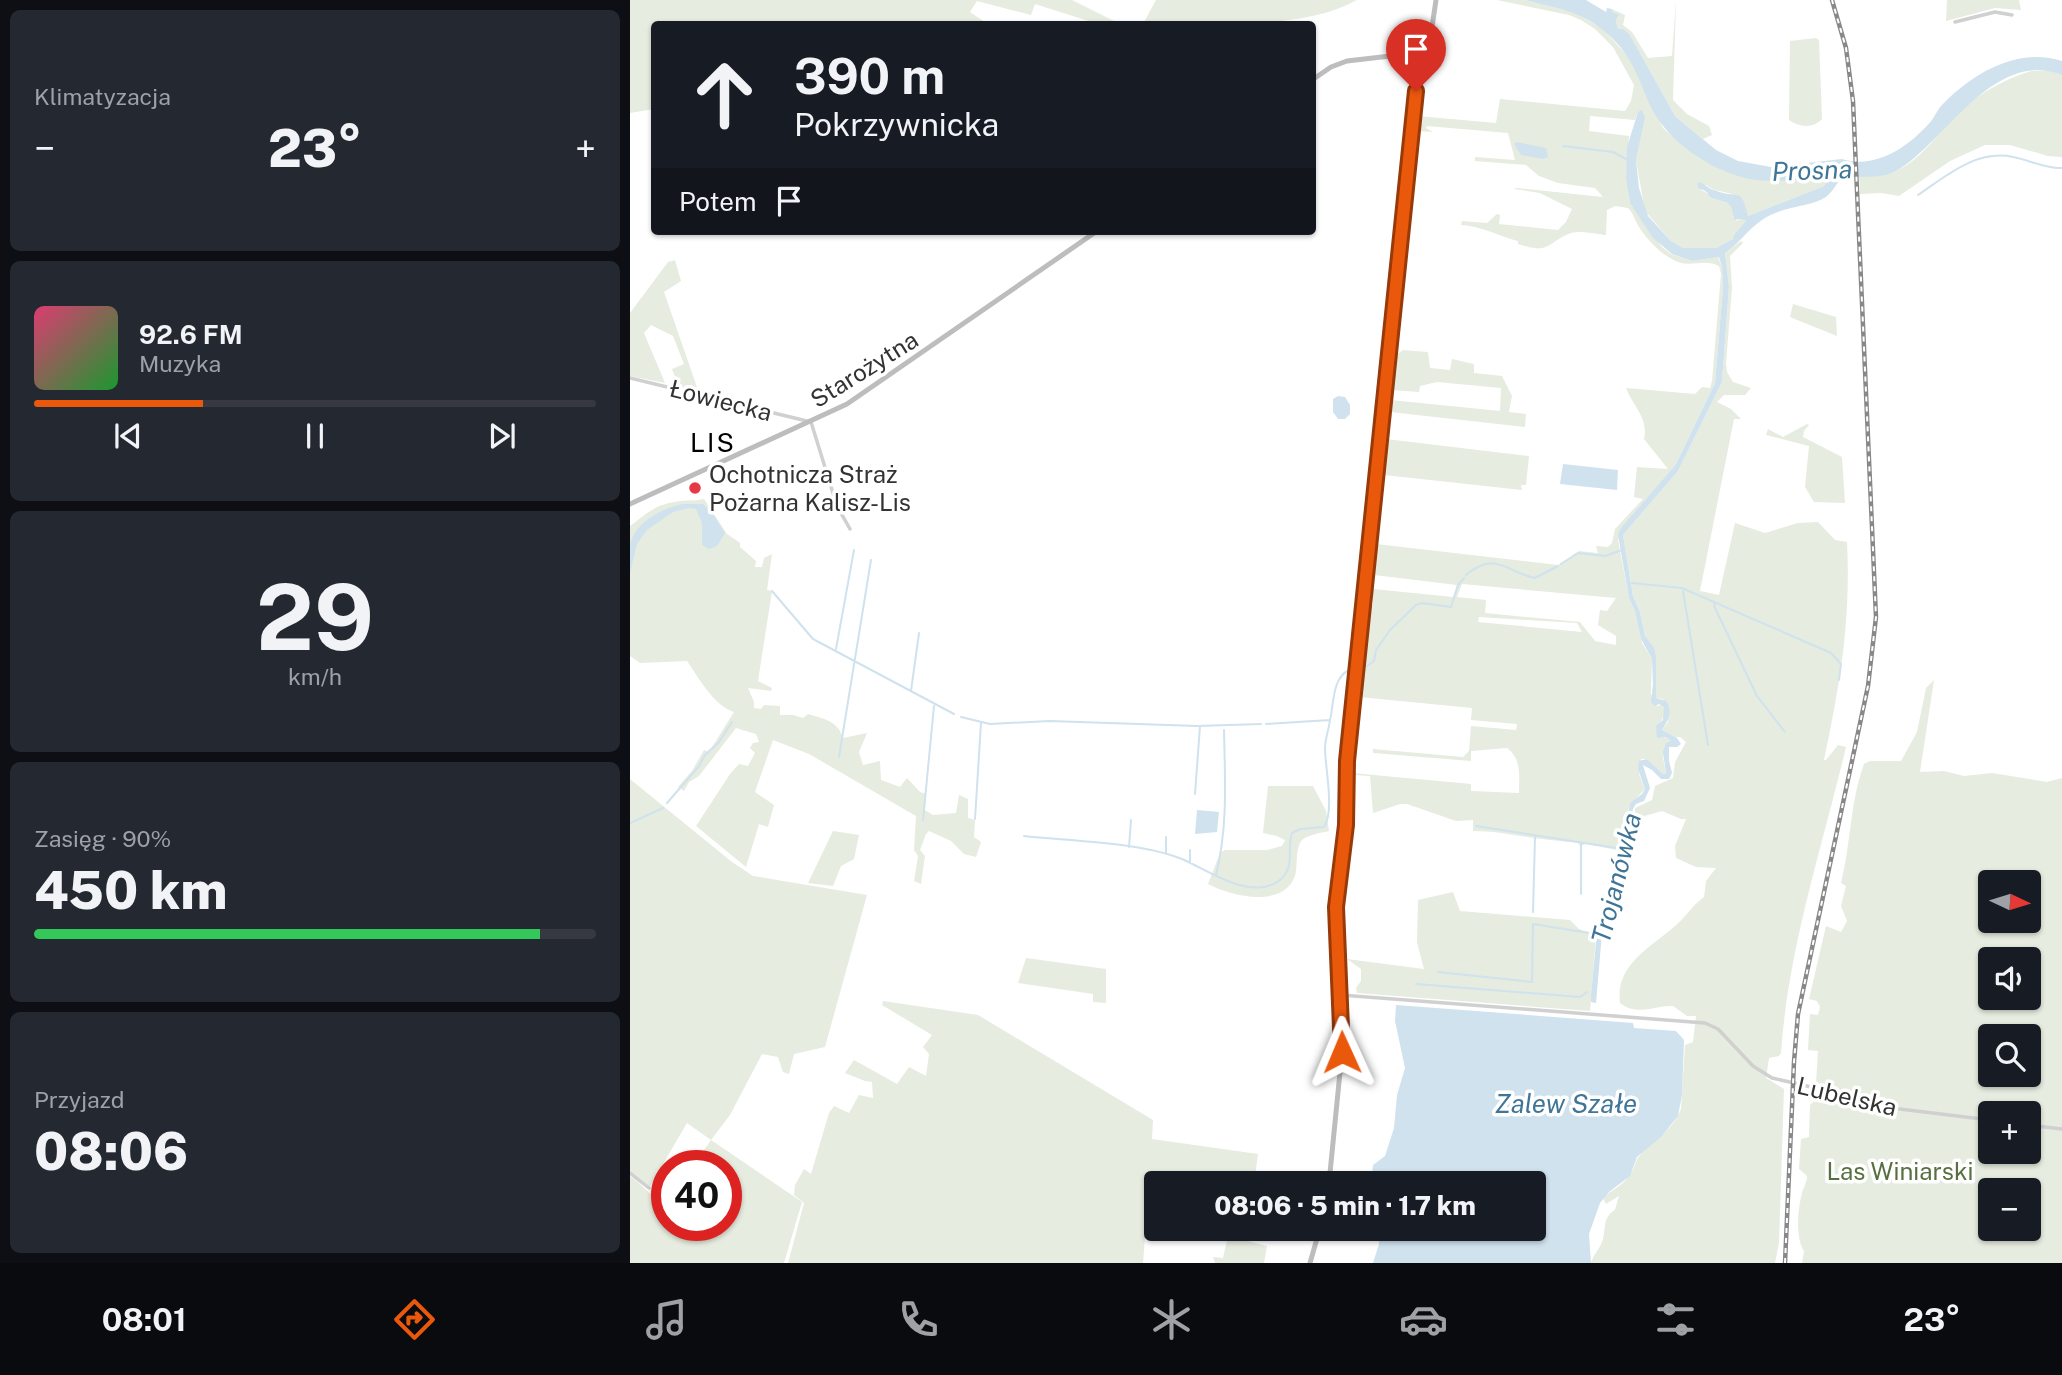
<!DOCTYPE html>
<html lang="pl">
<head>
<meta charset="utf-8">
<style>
  body { margin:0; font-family:"Public Sans",sans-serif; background:#242831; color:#f1f3f6; height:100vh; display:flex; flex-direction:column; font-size:26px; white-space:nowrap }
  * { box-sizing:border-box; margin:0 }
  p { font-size:23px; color:#9ea1a6 }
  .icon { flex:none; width:38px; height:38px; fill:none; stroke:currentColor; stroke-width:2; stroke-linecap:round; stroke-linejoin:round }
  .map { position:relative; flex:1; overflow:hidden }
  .side { display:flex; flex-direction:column; gap:10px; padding:10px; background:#0d0f14; width:630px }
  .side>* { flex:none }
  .top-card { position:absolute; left:21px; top:21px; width:665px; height:214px; border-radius:7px; box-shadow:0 2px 5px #0004; background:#171b24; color:#f1f3f6; overflow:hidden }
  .needle { width:46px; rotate:94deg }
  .tools { position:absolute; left:1348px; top:870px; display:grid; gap:14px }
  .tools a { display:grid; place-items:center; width:63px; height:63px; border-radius:7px; background:#171b24; box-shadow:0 2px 5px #0004; font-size:35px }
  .speed { position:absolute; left:21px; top:1150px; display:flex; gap:14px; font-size:35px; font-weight:700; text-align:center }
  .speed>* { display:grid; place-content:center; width:91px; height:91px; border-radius:50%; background:#171b24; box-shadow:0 2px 5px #0004; line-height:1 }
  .speed .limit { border:10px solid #d22; background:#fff; color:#111 }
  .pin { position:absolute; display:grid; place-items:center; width:60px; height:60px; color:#fff; margin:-72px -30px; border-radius:50% 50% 50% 0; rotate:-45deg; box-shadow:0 0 7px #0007 }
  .pin .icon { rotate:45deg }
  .me { position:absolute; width:77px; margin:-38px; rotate:359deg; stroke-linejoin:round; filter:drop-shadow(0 0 5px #0008) }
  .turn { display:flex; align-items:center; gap:24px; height:147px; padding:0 28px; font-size:32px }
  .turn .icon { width:91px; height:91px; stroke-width:2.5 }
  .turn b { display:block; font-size:49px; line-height:60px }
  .then { display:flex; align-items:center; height:66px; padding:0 28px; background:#0003; gap:14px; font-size:26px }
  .big { font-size:52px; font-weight:800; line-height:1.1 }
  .side .card { flex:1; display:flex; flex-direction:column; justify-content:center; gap:10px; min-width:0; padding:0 24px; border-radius:10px; background:#242831 }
  .side .dial { align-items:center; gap:0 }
  .dial b { font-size:91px; line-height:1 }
  .song { display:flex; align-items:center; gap:21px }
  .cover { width:84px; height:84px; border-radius:10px; background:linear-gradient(135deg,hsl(340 70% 55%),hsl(130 70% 35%)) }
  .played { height:7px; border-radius:4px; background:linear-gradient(90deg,#ea580c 30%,#363941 30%) }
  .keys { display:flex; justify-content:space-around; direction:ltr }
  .heat { display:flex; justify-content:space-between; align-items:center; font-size:38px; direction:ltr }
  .charge { height:10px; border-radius:5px; background:linear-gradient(90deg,#34c759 90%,#363941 0) }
  .trip { position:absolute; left:514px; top:1171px; width:402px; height:70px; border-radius:7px; background:#171b24; box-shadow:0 2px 5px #0004; font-weight:800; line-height:70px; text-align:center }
  .dock { display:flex; height:112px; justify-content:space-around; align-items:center; background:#090b0e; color:#9ea1a6 }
  .dock .icon { width:49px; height:49px }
  .dock .selected { color:#ea580c }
  .dock b { font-size:32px; color:#f1f3f6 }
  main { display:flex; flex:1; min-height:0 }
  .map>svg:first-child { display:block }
</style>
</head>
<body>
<main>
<section class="side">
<div class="card"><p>Klimatyzacja</p>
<div class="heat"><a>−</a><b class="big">23°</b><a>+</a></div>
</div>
<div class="card">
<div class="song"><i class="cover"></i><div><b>92.6 FM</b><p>Muzyka</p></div></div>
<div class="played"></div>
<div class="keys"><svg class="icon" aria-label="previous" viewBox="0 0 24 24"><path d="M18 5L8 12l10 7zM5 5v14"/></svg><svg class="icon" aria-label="pause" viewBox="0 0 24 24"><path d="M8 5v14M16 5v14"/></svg><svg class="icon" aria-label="next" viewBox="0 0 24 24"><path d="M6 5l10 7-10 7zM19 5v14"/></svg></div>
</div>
<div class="card dial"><b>29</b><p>km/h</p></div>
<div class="card"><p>Zasięg · 90%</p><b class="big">450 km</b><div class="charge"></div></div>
<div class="card"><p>Przyjazd</p><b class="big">08:06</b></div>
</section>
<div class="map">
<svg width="1432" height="1263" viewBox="0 0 1432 1263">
  <rect width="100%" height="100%" fill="#fff"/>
  <!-- green -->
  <path fill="#e6ecdf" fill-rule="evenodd" d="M0 0H442L490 24H468L405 4 401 15 347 1 340 12 358 24H24V109L0 113Z
    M526 0H727C696 17 660 21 625 23L623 24H513Z
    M867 0H895L919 5 947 14 973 29 1002 61 1033 128 1069 158 1076 161 1182 180 1198 178 1194 186 1118 216C1116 212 1115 204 1112 200 1103 190 1086 194 1076 185L1071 190 1100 204 1103 208V217L1106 221 1111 219 1117 221 1103 239 1086 248H1053L1041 241 1015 211 1006 160 1013 123 1008 112 1005 120 960 116 959 131 999 136 996 180 1000 203 1005 210 1032 247 1041 254 1062 261 1088 257 1092 267 1093 287 1085 383 1046 464 1004 513 988 540 999 598 1005 610 1012 643 1022 659 1021 694 1027 706 1032 705 1034 707V716L1030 723 1032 736 1041 741 1033 757 1036 774H1033L1017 759H1011L1009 774 1015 789 999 806 992 851 956 844 950 846 948 843C933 841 917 840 904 838 883 835 864 831 843 831V820L826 821 777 804H770L743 813 740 776 725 775 721 778 722 773 841 784V791L889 793C889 776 892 759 877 748L841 751V761L743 753V749L833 757 839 751 841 726 886 730 887 724 841 720 842 708 729 697 737 627 743 604V589L823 597 827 585 744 575 746 544 928 565 949 551 968 553 966 546 978 547 982 543 985 529 1013 499 1004 497 1007 467 1038 469 1014 439C1019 419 1003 406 996 388L1065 394 1072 387 1080 388 1082 381 1091 274 1089 266C1076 259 1064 266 1051 263 1034 258 1018 241 1009 227 1005 220 1003 213 998 208L985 206 977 210 976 235C966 234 951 230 941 233 915 243 921 255 888 244V241C868 236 852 226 831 225L832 221 857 223 867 214 870 215 869 224 928 230 936 222 942 209 910 193 884 189 887 188 973 197 965 188 928 183 909 176 896 165 845 161V157L885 160 878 133 797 126 796 128 803 132 787 131 788 116 866 123 870 99 995 111 1001 101 1004 85 983 47 965 29 951 20 939 15ZM832 584 986 598 977 611 970 610 968 625 986 636V645L965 641 950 622 855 613 856 600 827 597ZM849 617 947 623 952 632 848 622Z
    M1046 0 1043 100 1057 114 1079 126 1082 135 1073 139 1045 116 1000 35 988 29 986 21 989 17 981 12 982 9 995 15 993 25 1002 32 1018 58 1042 56Z
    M1317 0H1389L1391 10 1365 8 1316 21Z
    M1186 38 1189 40 1192 119C1183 129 1169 127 1159 120L1160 41Z
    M1401 71H1419L1432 75V157L1418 156 1380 145H1355L1320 161 1269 196 1251 193 1230 194 1229 176C1240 176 1250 177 1261 173 1290 163 1309 131 1331 111 1351 92 1375 79 1401 71Z
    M1111 241 1113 243 1100 256 1102 288 1096 363 1097 372 1103 382 1121 388 1115 395H1094L1087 402 1101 409 1111 419H1104L1070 591 1089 595 1105 523 1135 533 1168 523 1188 522 1205 540 1217 542C1221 620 1210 684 1194 760H1196L1208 745 1216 747C1192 848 1158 949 1151 1053L1149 1056 1139 1058 1136 1078 1154 1089 1149 1242 1145 1263H961C963 1255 969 1250 972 1242 977 1230 971 1218 985 1210L989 1196 976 1204 973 1198C981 1190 992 1186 998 1177 1005 1170 1004 1161 1011 1154 1026 1138 1043 1130 1051 1109L1055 1045 1063 1042 1066 1016H1057L1043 1006C1024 1005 1008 1017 990 1003 984 959 1032 943 1055 916 1062 908 1066 903 1074 897L1076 881 1086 868 1066 867 1046 858 1045 846 1056 819H1051L1032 811 1011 817 1005 814V808L1022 800 1025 786 1043 778 1045 762 1056 742 1050 737H1045L1032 730 1038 722 1033 699 1026 698V657L1015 636 1010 612 1003 596 993 535 1048 471 1092 382 1099 286 1095 253Z
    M45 260 51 281 34 292 69 393 49 387 42 369 54 364 43 336 21 325 14 333 35 383 0 376V313L38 262Z
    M1163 304 1206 317 1207 336 1160 317Z
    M773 350 798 352 800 368 820 370 822 359 844 364V373L872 376 882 396 879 412 896 414 895 427 760 412V400L870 411 871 388 807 382 790 386 789 392 761 390 765 356Z
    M1177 424 1179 425 1174 431 1173 437 1212 457 1215 503 1184 502 1175 487 1179 446 1136 435 1138 429 1153 437Z
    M756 439 899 456 896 485H891L892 490 754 475Z
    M74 499 97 534 110 543V547L126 561 125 567H132L134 558 142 554 137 590 142 591 128 681 142 688 141 691 118 688 124 702V708L131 709 134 705 150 706V715H163L173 718 178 714C194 719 208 721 213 738L237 733 229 752 233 765 250 761 251 780 270 787 277 778 290 792 296 794 295 810 303 815 326 813 329 795 338 799V818L345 820 344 837 351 842 346 857 334 854 321 841 299 831 296 834 290 850 295 856 291 884 284 881 288 856 284 850 286 816 179 754 143 740 125 792 144 805 138 827 129 824 116 867 66 826 100 774 109 764 118 766 125 753 120 748 123 743 129 742 126 734 106 728 69 776 59 782 54 791 48 787 62 771 74 750 79 752 104 712C83 705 69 678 57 661L10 663 0 656V526C19 512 25 504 51 501 59 500 66 501 74 499Z
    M1304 680 1290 772 1314 771 1334 776 1362 773 1417 782 1432 778V1263H1172L1174 1251C1165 1238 1168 1208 1172 1193 1174 1186 1177 1183 1177 1176L1169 1169 1171 1139 1179 1137 1180 1105 1185 1100 1188 1051 1178 1050 1180 1014 1188 1015 1190 1007 1187 1001 1179 999 1196 926 1211 932 1217 921 1211 906 1216 886 1211 883C1221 844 1220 802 1234 764L1240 761H1271L1287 732 1296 688ZM1360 882H1398V920H1360ZM1360 959H1398V998H1360ZM1360 1036H1398V1074H1360ZM1360 1113H1398V1152H1360ZM1360 1190H1398V1228H1360Z
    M0 779 102 862 123 876 237 895 195 1047 164 1054 159 1074 153 1072 148 1057 132 1054 100 1115 81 1140 172 1202 154 1263H0V1176C14 1186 23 1198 37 1208V1225H96V1166L64 1165 81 1140 57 1123 19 1188 0 1173Z
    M638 786H683L696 811 699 831C691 833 674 835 670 843 665 853 668 866 665 876 653 909 600 896 578 884L590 853 595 850H637L652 846 655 840 647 836 633 833Z
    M203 831 229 835 224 859 211 866 203 886 178 883Z
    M823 892 830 911 940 920 949 929 966 936 960 1011 727 993 726 988 731 981V969L717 959 794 969 787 942 788 900Z
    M396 958 476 969V1003L463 1002V994L388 983Z
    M253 1001 348 1015 523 1120 522 1139 628 1154 624 1183H527V1213L517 1212 513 1263H158L174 1203 164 1195 165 1185 174 1169 181 1174 199 1113 204 1106 219 1113 229 1095 243 1098 242 1082 235 1081 215 1073 224 1060 267 1084 279 1067 296 1076 299 1054 293 1047 302 1035 252 1005Z
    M598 1236 637 1246 634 1263H585L583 1257 593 1258Z"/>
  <!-- water -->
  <path fill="#cfe2ee" d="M895 0H956L976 12 977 8 982 9V12L989 15 986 21 988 29H993L1000 35 1045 116 1086 150 1108 161 1141 167 1212 159C1247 170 1281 145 1302 120 1306 114 1309 107 1315 102 1345 72 1389 47 1432 61V75C1364 48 1316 141 1268 170 1250 181 1229 174 1210 179 1206 185 1202 192 1196 197 1181 207 1151 206 1132 220 1117 230 1110 243 1095 253L1099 286 1092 382 1048 471 993 535 1003 596 1010 612 1015 636 1024 648 1026 657V698L1036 701C1043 712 1038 721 1032 730L1047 738 1051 744 1047 747H1039V761L1042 773 1039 779H1031L1022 770 1013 765 1020 788 1014 801 1006 804 1003 809 987 899 972 933 966 1003 961 1002V995L967 932 981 903 1000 803 1012 794 1015 789 1008 769 1009 761 1017 759 1033 774H1036L1033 752 1036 743 1041 741 1035 737 1027 738 1026 726 1033 720 1034 707 1029 704 1025 706 1021 702 1023 684 1022 659 1011 639 1005 611 999 598 988 535 991 528 1046 464 1085 383 1093 287 1092 267 1089 257 1062 261 1042 254 1023 238 1000 203 996 180 997 147 1008 112 1012 110 1015 117 1006 160 1009 188 1018 216 1041 241 1053 248H1086L1103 239 1104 235 1116 221 1111 219 1104 220C1101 200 1100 204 1083 198 1075 195 1082 195 1075 191 1066 185 1071 194 1067 184L1069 182C1075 184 1077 188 1084 190 1108 200 1111 185 1118 216L1194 186 1198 179C1168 177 1138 186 1108 176 1072 165 1034 137 1019 103 1007 74 1000 52 974 31 951 11 922 7 895 0Z
    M887 142 916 148 918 157 913 159 891 155 884 144Z
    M708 396 715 397 720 405V414L715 419H708L703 412V399Z
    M933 464 988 470 987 490 930 484Z
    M53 504H73L81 511 95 533 87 546 79 549 72 545V523L66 509 59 508 43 512 17 530 7 544 0 573C0 564 0 552 0 544 6 522 32 508 53 504Z
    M567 810 589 812 587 832 565 834Z
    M766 1005 1003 1023 1004 1028 1046 1031 1054 1040 1052 1095 1048 1116 1031 1137 1007 1157 1000 1176 979 1192 970 1203 959 1234 961 1263H743L749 1244 748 1229 905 1228V1183H741L743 1165 755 1156 764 1128 767 1095 775 1068 765 1021Z"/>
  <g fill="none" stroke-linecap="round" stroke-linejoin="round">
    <!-- stream -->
    <path stroke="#cfe2ee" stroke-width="2" d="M933 146 983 152 996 159
      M1288 195C1316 176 1347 149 1383 157 1400 160 1415 169 1432 168
      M758 285 761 260
      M756 309 758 291
      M755 322V317
      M754 327V326
      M753 342V333
      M751 358 752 346
      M747 394 750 365
      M741 459 746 401
      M736 507 740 464
      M734 524 735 512
      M931 564 948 553 975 556 992 550
      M836 575C866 550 876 572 905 578L928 566
      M1002 583 1052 588 1201 653 1211 664 1209 680
      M728 587 733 532
      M142 591 183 639 324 714
      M1053 591 1078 745
      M1084 602 1085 608 1127 696 1155 732
      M725 619 727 596
      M722 642 724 625
      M206 649 224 550
      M734 668 744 661 746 650 760 630 786 605 792 603 821 607 828 585 834 578
      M281 691 289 633
      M331 717 360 724 420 721 567 726 631 724
      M636 724 700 720C704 704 702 678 719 670L721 652
      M209 757 241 560
      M565 794 570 726
      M37 803 69 766 75 755 89 742 102 722
      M345 819 351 723
      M293 820 304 706
      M0 823 33 808
      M846 826 993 849
      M394 836C441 841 510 842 552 859 578 870 619 900 647 882 667 869 656 851 662 833L670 829 694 827C705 811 695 768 695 748 695 739 699 729 700 720
      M951 843V894
      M499 847 501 820
      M560 850V863
      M536 853V837
      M586 875C598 827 595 779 594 730
      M903 912 905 836
      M808 972 902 982 903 924 966 934
      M786 984 950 997 957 992"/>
    <!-- street -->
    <path stroke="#d0d0d0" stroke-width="3.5" d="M1325 22 1365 12 1382 15
      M0 378 181 422 207 506 220 529
      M711 995 1075 1023 1088 1029 1123 1066 1142 1078 1177 1086 1237 1105 1360 1120
      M1398 1125 1432 1129
      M0 1173 19 1188"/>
    <!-- secondary -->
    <path stroke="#bdbdbd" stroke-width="5" d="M774 53 783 44 785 36 800 27
      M682 80 701 67 717 61 795 52
      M0 504 217 404 467 231
      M699 1183 712 1052 706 907 716 825 717 761 779 149 789 71 793 56 802 44 801 34 806 0
      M680 1263 690 1228"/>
    <!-- rail casing -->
    <g stroke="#888" stroke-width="4.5">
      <path id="rail" d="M1155 1263 1164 1062 1168 1014 1238 686 1246 617 1223 101 1216 48 1202 0"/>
    </g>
    <!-- rail -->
    <use href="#rail" stroke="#fff" stroke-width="2" stroke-dasharray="5" stroke-linecap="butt"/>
  </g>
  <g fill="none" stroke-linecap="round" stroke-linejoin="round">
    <!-- route casing -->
    <g stroke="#983908" stroke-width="18">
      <path id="route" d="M712 1052 706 907 716 825 717 761 786 91"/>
    </g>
    <!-- route -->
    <use href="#route" stroke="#ea580c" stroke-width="12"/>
  </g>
  <!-- markers -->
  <circle fill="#e63946" stroke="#fff" stroke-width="2.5" cx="65" cy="488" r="7"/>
  <g text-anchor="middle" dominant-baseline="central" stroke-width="7" stroke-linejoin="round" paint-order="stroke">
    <!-- street labels -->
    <g font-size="24" fill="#333" stroke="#fff">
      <text transform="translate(234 369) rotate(-32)">Starożytna</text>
      <text transform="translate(91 400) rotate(14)">Łowiecka</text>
      <text transform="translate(1217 1096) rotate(13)">Lubelska</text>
    </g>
    <!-- poi labels -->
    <g font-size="24" fill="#333" stroke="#fff" text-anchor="start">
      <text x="79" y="474">Ochotnicza Straż<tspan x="79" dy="28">Pożarna Kalisz-Lis</tspan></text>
    </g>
    <!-- park labels -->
    <g font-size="24" fill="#56703f" stroke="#fff">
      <text x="1270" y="1171">Las Winiarski</text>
    </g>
    <!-- water labels -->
    <g font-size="26" font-style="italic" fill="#3f7597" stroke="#fff">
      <text transform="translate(1182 170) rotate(-2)">Prosna</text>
      <text transform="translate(986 878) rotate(-76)">Trojanówka</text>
      <text x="936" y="1103">Zalew Szałe</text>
    </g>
    <!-- neighbourhood labels -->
    <g font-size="26" letter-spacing="2" fill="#000" stroke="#fff">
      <text x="83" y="442">LIS</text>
    </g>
  </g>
</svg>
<div class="tools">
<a><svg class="needle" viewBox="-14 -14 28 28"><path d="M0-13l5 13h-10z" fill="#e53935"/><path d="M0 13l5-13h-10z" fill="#9ea1a6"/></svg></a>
<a><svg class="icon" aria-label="sound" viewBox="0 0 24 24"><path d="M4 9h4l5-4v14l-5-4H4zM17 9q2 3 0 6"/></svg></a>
<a><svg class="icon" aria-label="search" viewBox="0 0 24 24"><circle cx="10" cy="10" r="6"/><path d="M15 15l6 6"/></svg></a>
<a>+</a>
<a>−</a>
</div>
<div class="speed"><div class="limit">40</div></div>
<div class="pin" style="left:786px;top:91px;background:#d93025"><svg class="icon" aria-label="arrive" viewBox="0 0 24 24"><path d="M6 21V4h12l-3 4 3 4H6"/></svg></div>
<svg class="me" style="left:712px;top:1052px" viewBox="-20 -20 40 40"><path d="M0-17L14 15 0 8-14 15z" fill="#ea580c" stroke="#fff" stroke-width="4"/></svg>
<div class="trip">08:06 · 5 min · 1.7 km</div>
<div class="top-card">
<div class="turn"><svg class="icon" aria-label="ahead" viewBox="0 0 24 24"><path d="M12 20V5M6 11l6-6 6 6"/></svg><div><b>390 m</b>Pokrzywnicka</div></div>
<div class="then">Potem<svg class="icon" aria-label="arrive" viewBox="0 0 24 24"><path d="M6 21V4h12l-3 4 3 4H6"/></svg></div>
</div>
</div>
</main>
<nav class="dock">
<b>08:01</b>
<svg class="icon selected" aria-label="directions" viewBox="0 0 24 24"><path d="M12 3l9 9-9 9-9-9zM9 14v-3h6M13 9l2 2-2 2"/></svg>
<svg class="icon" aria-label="music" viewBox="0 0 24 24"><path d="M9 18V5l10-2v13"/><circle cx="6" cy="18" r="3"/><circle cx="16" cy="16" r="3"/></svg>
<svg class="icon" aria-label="phone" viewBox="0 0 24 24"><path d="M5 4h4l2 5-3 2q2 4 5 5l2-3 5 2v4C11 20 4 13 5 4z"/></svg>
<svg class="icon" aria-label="climate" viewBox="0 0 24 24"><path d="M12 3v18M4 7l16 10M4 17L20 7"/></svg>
<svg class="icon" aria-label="car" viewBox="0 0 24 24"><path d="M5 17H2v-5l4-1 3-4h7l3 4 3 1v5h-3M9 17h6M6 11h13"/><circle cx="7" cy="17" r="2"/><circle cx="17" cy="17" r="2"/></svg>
<svg class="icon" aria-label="filters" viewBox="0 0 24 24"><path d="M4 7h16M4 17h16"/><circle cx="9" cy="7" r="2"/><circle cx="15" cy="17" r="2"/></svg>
<b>23°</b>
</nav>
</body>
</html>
